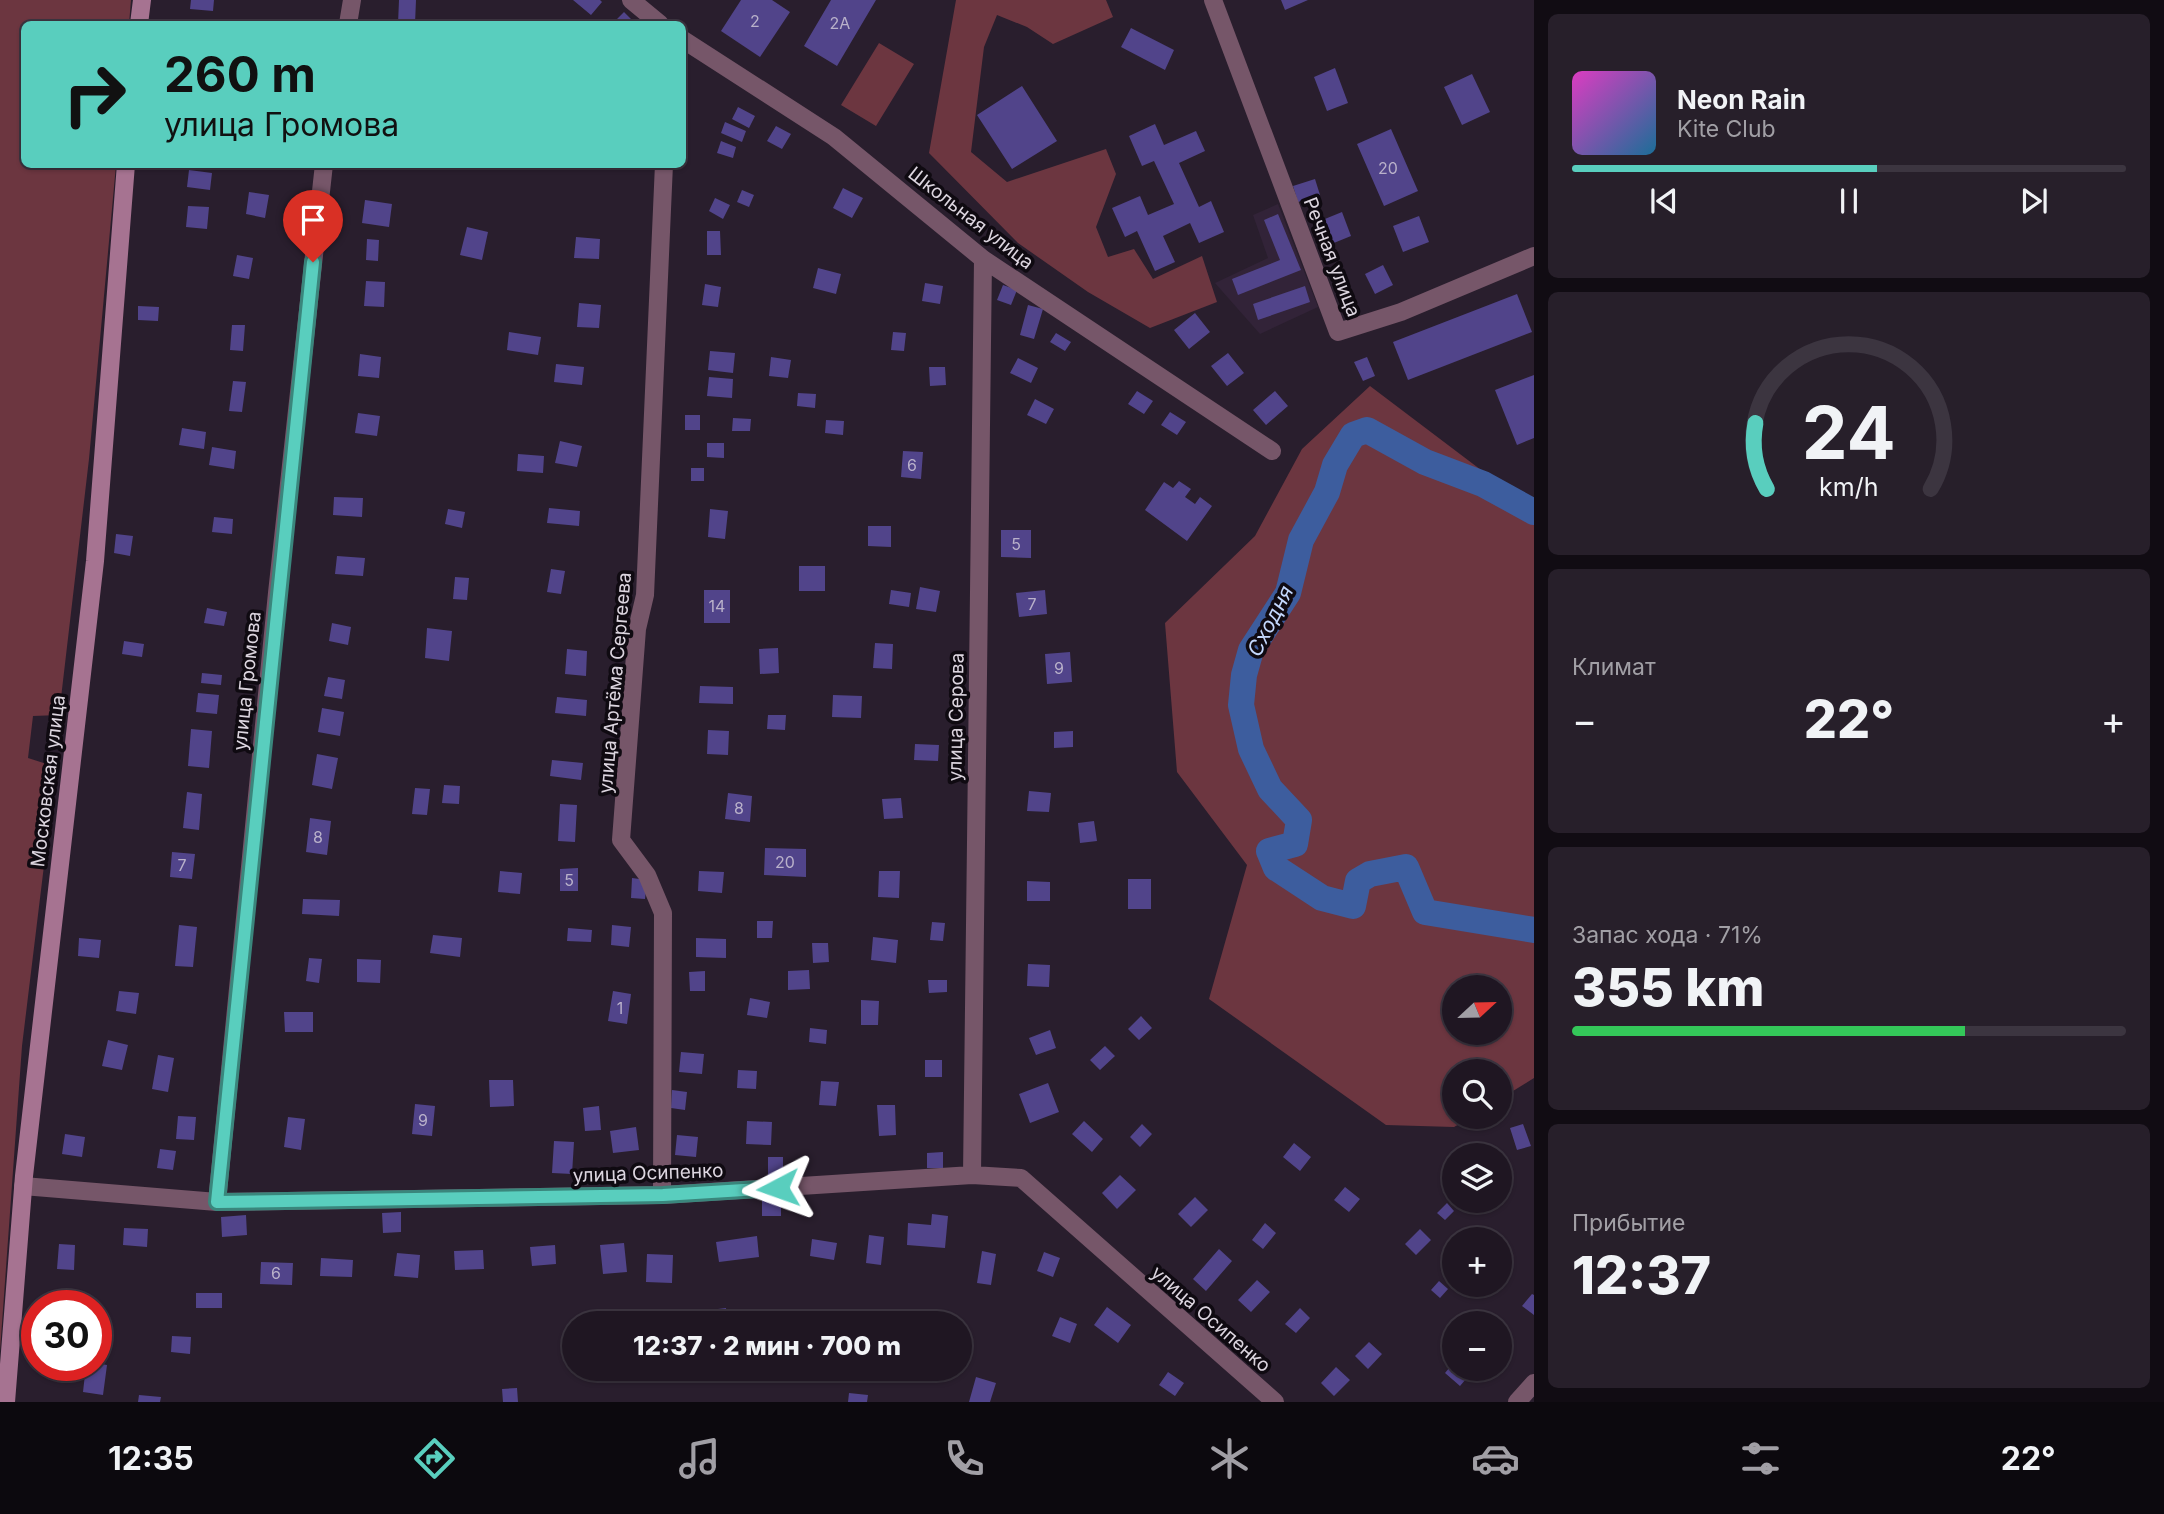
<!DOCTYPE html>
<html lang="ru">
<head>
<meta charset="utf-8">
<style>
  body { margin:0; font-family:Inter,sans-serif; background:#271f2a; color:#f1f3f6; height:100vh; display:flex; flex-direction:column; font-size:26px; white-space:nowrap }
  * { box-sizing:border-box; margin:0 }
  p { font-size:23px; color:#a19fa5 }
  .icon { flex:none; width:38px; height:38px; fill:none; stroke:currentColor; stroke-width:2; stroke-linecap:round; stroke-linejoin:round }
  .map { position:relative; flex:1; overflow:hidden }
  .panel { display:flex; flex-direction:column; gap:14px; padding:14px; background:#110c13; width:630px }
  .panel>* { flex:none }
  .guide { position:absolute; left:21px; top:21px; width:665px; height:147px; border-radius:10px; box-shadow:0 2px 5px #0004,0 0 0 2px #3c3540; background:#59cebe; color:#111; overflow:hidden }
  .needle { width:46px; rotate:68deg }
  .buttons { position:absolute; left:1442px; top:975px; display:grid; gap:14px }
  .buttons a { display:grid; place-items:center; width:70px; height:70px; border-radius:50%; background:#1f1622; box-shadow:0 2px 5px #0004,0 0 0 2px #3c3540; font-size:35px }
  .speed { position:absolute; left:21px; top:1290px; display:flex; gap:14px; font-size:35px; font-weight:700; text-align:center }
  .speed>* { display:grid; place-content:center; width:91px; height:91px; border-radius:50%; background:#1f1622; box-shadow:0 2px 5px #0004,0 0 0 2px #3c3540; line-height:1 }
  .speed .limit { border:10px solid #d22; background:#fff; color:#111 }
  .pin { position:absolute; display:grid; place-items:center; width:60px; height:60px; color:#fff; margin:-72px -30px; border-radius:50% 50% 50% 0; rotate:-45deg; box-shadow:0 0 7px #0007 }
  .pin .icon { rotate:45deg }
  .me { position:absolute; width:77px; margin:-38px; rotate:266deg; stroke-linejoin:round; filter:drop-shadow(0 0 5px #0008) }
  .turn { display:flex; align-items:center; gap:24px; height:147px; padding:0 28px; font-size:32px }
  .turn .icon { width:91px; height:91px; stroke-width:2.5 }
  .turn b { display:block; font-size:49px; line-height:60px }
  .big { font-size:52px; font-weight:800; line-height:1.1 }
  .panel .widget { flex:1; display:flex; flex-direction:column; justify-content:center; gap:10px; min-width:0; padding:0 24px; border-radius:10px; background:#271f2a }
  .panel .dial { align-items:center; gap:0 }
  .dial svg { height:182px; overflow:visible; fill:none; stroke:#3c3540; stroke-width:7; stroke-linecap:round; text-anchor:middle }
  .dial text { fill:#f1f3f6; stroke:none }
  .song { display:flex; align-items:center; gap:21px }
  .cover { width:84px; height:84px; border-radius:10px; background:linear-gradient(135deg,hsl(310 70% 55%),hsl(200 70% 35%)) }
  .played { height:7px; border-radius:4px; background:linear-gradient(90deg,#59cebe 55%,#3c3540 55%) }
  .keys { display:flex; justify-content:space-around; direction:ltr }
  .heat { display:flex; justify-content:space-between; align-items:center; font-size:38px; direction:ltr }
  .charge { height:10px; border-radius:5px; background:linear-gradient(90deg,#34c759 71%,#3c3540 0) }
  .trip { position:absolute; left:562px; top:1311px; width:410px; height:70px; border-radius:35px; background:#1f1622; box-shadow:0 2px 5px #0004,0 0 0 2px #3c3540; font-weight:800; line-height:70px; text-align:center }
  .tab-bar { display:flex; height:112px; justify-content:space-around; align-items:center; background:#0c090e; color:#a19fa5 }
  .tab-bar .icon { width:49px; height:49px }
  .tab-bar .selected { color:#59cebe }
  .tab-bar b { font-size:32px; color:#f1f3f6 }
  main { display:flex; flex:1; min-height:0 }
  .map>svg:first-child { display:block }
</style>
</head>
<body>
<main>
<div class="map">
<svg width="1534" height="1402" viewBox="0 0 1534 1402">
  <rect width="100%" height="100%" fill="#291e2d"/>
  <!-- built -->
  <path fill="#322338" d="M1278 204 1318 307 1260 334 1215 283 1268 258 1253 215Z"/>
  <!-- green -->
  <path fill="#6c3640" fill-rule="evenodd" d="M0 0H131L129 24H24V164L116 165 89 459 59 715 33 716 28 758 56 767 22 1046 0 1351Z
    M956 0H1106L1113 17 1053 44 1027 27 997 15 984 47 971 152 1007 182 1106 149 1116 174 1096 227 1108 257 1134 249 1153 279 1202 256 1217 302 1150 328 1088 292 1018 243 929 153Z
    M879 43 914 64 876 126 841 105Z
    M1370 386 1534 510V1078L1500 1099V1071H1454V1116L1472 1117 1454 1127 1386 1125 1209 999 1247 865 1177 772 1165 623 1255 536 1302 449ZM1454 987H1500V1032H1454Z"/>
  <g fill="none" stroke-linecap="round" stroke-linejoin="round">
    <!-- river -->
    <path stroke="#3d5d9e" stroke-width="26" d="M1534 512 1483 484 1425 462 1367 430 1353 435 1335 465 1327 492 1301 540 1288 593 1251 650 1244 675 1241 705 1251 749 1270 789 1299 820 1295 844 1269 851 1276 868 1322 898 1353 906 1358 881 1370 874 1406 867 1425 912 1534 930"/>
  </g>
  <!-- building -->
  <path fill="#51448a" d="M191 0H214L213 11 190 9Z
    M399 0H416L415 24H398Z
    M573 0H600L602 2 591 15Z
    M741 0H772L790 12 760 57 721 31Z
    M831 0H876L837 66 804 46Z
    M1281 0H1308L1285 10Z
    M624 12 636 24H612Z
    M1131 28 1174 50 1165 70 1121 47Z
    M1335 68 1348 103 1327 111 1314 77Z
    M1472 74 1490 112 1462 125 1444 87Z
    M1022 86 1057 141 1012 169 977 115Z
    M738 107 755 116 749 128 732 119Z
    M725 122 746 131 742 142 721 133Z
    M1155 124 1164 145 1196 131 1205 151 1179 163 1199 207 1211 201 1224 232 1199 243 1190 223 1163 236 1175 262 1155 271 1137 231 1125 237 1112 208 1140 196 1148 215 1174 204 1154 161 1142 166 1129 136Z
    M776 126 791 134 782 149 767 141Z
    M1391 129 1418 191 1384 206 1357 144Z
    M721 141 736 147 733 158 717 153Z
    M189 170 212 173 210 190 187 187Z
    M1315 179 1320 195 1298 202 1293 186Z
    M843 188 863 198 852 218 833 208Z
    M742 190 754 195 749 207 737 202Z
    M249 192 269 195 265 218 246 214Z
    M715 198 730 205 723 219 709 211Z
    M365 200 392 204 389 227 362 223Z
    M188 206 209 207 207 229 186 227Z
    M1342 212 1351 236 1324 247 1315 223Z
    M1278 214 1301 270 1238 295 1232 279 1280 260 1264 220Z
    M1419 216 1429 242 1403 252 1393 226Z
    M467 227 488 232 482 260 460 255Z
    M707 231H720L721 255H707Z
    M576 237 600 239 599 259 574 258Z
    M367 239 379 240 378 261 366 260Z
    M237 255 253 258 249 279 233 276Z
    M1383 265 1393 285 1375 294 1365 274Z
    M818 268 841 274 836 294 813 288Z
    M366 281 385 282 384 307 364 306Z
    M925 283 943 286 940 304 922 301Z
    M705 284 721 287 718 307 702 305Z
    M1003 285 1017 290 1011 305 997 300Z
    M1305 286 1310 302 1258 320 1253 304Z
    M1517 294 1532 332 1408 380 1393 342Z
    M579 303 601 305 599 328 577 327Z
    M1028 305 1043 309 1034 339 1020 335Z
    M138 306 159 307 158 321 138 320Z
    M1195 313 1210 332 1189 349 1174 330Z
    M232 325H245L243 351 230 350Z
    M509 332 541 337 538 355 507 350Z
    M893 332 906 333 904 351 891 350Z
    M1056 333 1071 342 1065 351 1050 342Z
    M710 351 735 353 733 373 708 370Z
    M1228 353 1244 373 1227 386 1211 366Z
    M360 354 381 357 379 378 358 376Z
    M771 357 791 360 788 378 769 376Z
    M1367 357 1375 376 1363 381 1354 362Z
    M1018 358 1038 368 1031 383 1010 373Z
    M556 364 584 367 582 385 554 382Z
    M929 367H945L946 385 930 386Z
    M1534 375V438L1517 445 1495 390Z
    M709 377 733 379 732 398 707 396Z
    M233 381 246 382 242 412 229 411Z
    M1137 391 1153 401 1144 414 1128 404Z
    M1275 391 1288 406 1266 425 1253 410Z
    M798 393 816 394 815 408 797 406Z
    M1035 399 1054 409 1046 424 1027 415Z
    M1170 412 1186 422 1177 435 1161 425Z
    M358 413 380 416 377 436 355 433Z
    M685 415H700V430H685Z
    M733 418 751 419 750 431H732Z
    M826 420 844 421 843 435 825 433Z
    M182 428 206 432 204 449 179 445Z
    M560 441 582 446 577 467 555 463Z
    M707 443H724V458L707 457Z
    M212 447 236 451 234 469 209 465Z
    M903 451 923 452 921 479 901 477Z
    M518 454 544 456 543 473 517 471Z
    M691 468H704V481H691Z
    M1179 481 1191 489 1185 497 1195 504 1200 497 1212 506 1187 541 1145 510 1164 482 1173 488Z
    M334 497 363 498 362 517 333 515Z
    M549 508 580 511 579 526 547 523Z
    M448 509 465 512 462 528 445 524Z
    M710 509 728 511 725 539 708 537Z
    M214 517 233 519 232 534 212 532Z
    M868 526H891V547L868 546Z
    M1001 530H1031V558L1001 557Z
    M116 534 133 536 130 556 114 553Z
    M337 556 365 558 363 576 335 574Z
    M799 566H825V591H799Z
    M551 569 565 571 561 594 547 592Z
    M455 577 469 578 467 600 453 599Z
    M920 587 940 591 936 612 916 609Z
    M704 590H730V623H704Z
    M891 590 911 593 909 607 889 604Z
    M1045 590 1047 614 1019 617 1016 593Z
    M207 608 227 612 224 626 204 623Z
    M332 623 351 627 348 645 329 641Z
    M427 628 452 631 449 661 425 658Z
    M124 641 144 644 142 657 122 654Z
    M875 643 893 644 892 669 873 668Z
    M778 648 779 673 760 674 759 649Z
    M567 649 587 651 586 676 565 674Z
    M1070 652 1072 682 1047 684 1045 654Z
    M202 673 222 675 221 685 201 683Z
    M328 677 345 680 342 699 324 696Z
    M700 686 733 687V704L699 703Z
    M198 693 219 695 217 714 196 712Z
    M833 695 862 696 861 718 832 717Z
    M557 697 587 700 586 716 555 713Z
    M322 708 344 712 340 736 318 732Z
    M768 715H786L785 730 767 729Z
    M191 729 212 731 209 768 188 766Z
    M708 730 729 731 728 755 707 754Z
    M1073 731V747L1054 748V732Z
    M915 744 939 745 938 761 914 760Z
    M317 754 338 758 332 789 312 785Z
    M552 760 583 763 581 780 550 776Z
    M444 785 460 786 459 804 442 803Z
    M415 788 430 789 427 815 412 814Z
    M1029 791 1051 793 1049 812 1027 811Z
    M187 792 202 794 199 830 183 828Z
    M728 793 752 796 750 822 725 819Z
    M901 798 903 818 884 819 882 799Z
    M560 804 577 805 575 842 558 841Z
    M310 818 331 821 327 855 306 852Z
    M1094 821 1097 841 1080 843 1078 823Z
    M765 848 806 849V877L764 875Z
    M172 852 195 854 192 879 170 877Z
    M578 868V891H560V869Z
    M500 871 522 873 520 894 498 892Z
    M699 871 724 872 722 893 698 891Z
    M879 871H900L899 898 878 897Z
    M632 878 647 880 645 899 631 898Z
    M1128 879H1151V909H1128Z
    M1027 881 1050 882V901H1027Z
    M303 899 340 900 339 916 302 914Z
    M757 921H773L772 938H757Z
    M932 922 945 923 943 941 930 940Z
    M179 925 197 927 193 967 175 966Z
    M612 925 631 927 629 947 611 945Z
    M568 928 592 930 591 942 567 941Z
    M433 935 462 938 460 957 430 953Z
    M873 937 898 940 896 963 871 960Z
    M79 938 101 940 99 958 78 956Z
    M696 938 726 939V958L696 957Z
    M812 943H828L829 962 813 963Z
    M309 958 322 959 319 983 306 981Z
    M357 959 381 960 380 983 357 982Z
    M1028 964 1050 965 1049 987 1027 986Z
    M809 970 810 989 788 990V971Z
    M705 971V991H690L689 972Z
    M928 980H947V992L929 993Z
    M119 991 139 993 136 1014 116 1011Z
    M613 991 631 994 627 1024 608 1021Z
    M750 998 770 1002 767 1018 747 1015Z
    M861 1000 879 1001 878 1025H861Z
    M284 1012H313V1032H285Z
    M1141 1016 1152 1028 1139 1040 1128 1029Z
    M810 1028 827 1030 826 1044 809 1042Z
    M1050 1030 1056 1048 1036 1055 1029 1038Z
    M108 1040 128 1045 122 1070 102 1066Z
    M1105 1046 1115 1056 1100 1070 1090 1060Z
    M681 1052 704 1054 702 1074 679 1072Z
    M158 1055 174 1058 168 1092 152 1089Z
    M925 1060H942V1077H925Z
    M738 1070 757 1071 756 1089 737 1088Z
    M489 1080H513L514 1106 490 1107Z
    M821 1081 839 1082 836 1106 819 1105Z
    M1048 1083 1059 1112 1030 1123 1019 1094Z
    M672 1090 687 1092 685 1110 671 1108Z
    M415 1104 435 1106 432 1136 412 1134Z
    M877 1105H895L896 1135 879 1136Z
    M599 1106 601 1130 585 1131 583 1108Z
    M178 1116 196 1117 194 1140 176 1139Z
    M288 1117 305 1119 301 1150 284 1147Z
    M747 1121 772 1122 771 1145 746 1144Z
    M1084 1121 1103 1139 1092 1152 1072 1134Z
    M1142 1124 1152 1134 1140 1147 1130 1137Z
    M1523 1124 1531 1146 1517 1150 1510 1128Z
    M636 1127 639 1150 613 1153 610 1131Z
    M65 1134 85 1137 82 1157 62 1154Z
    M677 1135 698 1137 696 1157 675 1155Z
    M554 1141 574 1142 572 1174 552 1173Z
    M1294 1143 1311 1157 1300 1171 1283 1157Z
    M160 1149 176 1151 173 1170 157 1168Z
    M943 1152V1168H927V1153Z
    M768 1157H783V1178H768Z
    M1120 1175 1136 1190 1117 1209 1102 1193Z
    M1345 1187 1360 1199 1349 1212 1334 1200Z
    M1195 1197 1208 1210 1191 1227 1178 1214Z
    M781 1198V1216H762V1199Z
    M1447 1203 1454 1211 1445 1220 1437 1213Z
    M401 1212V1232L383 1233 382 1213Z
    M932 1214 948 1216 945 1248 907 1245 908 1223 931 1225Z
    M246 1215 247 1235 222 1237 221 1217Z
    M1265 1223 1276 1233 1263 1249 1252 1240Z
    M124 1228 148 1229 147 1247 123 1245Z
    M1420 1229 1431 1240 1416 1255 1405 1244Z
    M869 1235 884 1237 881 1265 866 1263Z
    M757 1236 759 1257 719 1262 716 1242Z
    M812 1239 837 1243 834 1260 810 1256Z
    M624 1243 627 1272 603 1274 600 1245Z
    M59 1244 75 1245 74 1270 57 1269Z
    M555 1245 556 1264 532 1266 530 1247Z
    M1219 1249 1232 1261 1206 1291 1193 1279Z
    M483 1250 484 1269 455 1270 454 1251Z
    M982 1251 996 1254 991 1285 977 1283Z
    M1044 1252 1060 1258 1053 1277 1037 1271Z
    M397 1253 420 1255 418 1278 394 1276Z
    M647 1254 673 1255 672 1283 646 1282Z
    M321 1258 353 1260 352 1277 320 1276Z
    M261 1262 293 1263 292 1285 260 1284Z
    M1257 1280 1270 1292 1251 1312 1238 1300Z
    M1439 1281 1448 1289 1440 1298 1431 1290Z
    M196 1293H222V1308H196Z
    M1532 1294 1534 1295V1315L1522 1306Z
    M1107 1307 1131 1325 1118 1343 1094 1325Z
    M726 1308 727 1323H712L710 1310Z
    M1300 1308 1310 1318 1296 1333 1285 1324Z
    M673 1309 674 1323H646L644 1313Z
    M605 1315 606 1323H581L580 1319Z
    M1060 1317 1077 1324 1070 1343 1052 1336Z
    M172 1336 191 1337 190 1354 171 1352Z
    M1369 1342 1382 1354 1368 1369 1355 1356Z
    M1454 1362V1368H1468L1472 1372 1460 1386 1445 1373Z
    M96 1363 107 1365 103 1395 83 1392 86 1365Z
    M1336 1367 1350 1380 1334 1396 1321 1383Z
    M730 1368H745V1382L729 1381Z
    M1168 1372 1184 1383 1175 1396 1159 1385Z
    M976 1377 996 1383 990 1402H969Z
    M517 1388 518 1402H503L502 1389Z
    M849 1393 868 1395 867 1402H848Z
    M139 1395 161 1397 160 1402H138Z"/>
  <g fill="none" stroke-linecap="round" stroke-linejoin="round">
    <!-- street -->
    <path stroke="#765669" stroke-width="18" d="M631 0 660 24
      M1213 0 1338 332 1401 312 1534 256
      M348 24 352 0
      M682 39 834 137 983 259 1272 451
      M972 1175 983 259
      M23 1186 217 1202 662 1195 972 1175 1021 1178 1275 1402
      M662 1195 663 913 647 875 621 840 637 629 645 595 664 164
      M217 1202 277 593 324 164
      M1517 1402 1534 1383"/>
    <!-- secondary -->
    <path stroke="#a67391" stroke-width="18" d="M139 24 142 0
      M6 1402 24 1176 95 561 126 164"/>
  </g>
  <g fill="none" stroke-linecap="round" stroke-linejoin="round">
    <!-- route casing -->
    <g stroke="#3a867c" stroke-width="18">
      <path id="route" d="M313 262 217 1202 663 1195 778 1188"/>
    </g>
    <!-- route -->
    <use href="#route" stroke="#59cebe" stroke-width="12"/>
  </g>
  <g text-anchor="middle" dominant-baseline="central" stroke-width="7" stroke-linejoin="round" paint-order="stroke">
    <!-- number labels -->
    <g font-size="16" fill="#b9b1ca">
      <text x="755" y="21">2</text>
      <text x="840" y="23">2А</text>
      <text x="1388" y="168">20</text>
      <text x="912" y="465">6</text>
      <text x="1016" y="544">5</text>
      <text x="1032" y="604">7</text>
      <text x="717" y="606">14</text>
      <text x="1059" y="668">9</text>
      <text x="739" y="808">8</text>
      <text x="318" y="837">8</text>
      <text x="785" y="862">20</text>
      <text x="182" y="865">7</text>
      <text x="569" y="880">5</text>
      <text x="620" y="1008">1</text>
      <text x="423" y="1120">9</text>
      <text x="276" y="1273">6</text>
    </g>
    <!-- street labels -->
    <g font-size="19" fill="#dcd5df" stroke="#0f0a11">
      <text transform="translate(971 218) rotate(38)">Школьная улица</text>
      <text transform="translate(1332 257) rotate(69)">Речная улица</text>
      <text transform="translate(247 681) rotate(-84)">улица Громова</text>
      <text transform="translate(615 683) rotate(-85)">улица Артёма Сергеева</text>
      <text transform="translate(956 717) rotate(-89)">улица Серова</text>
      <text transform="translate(48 781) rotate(-83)">Московская улица</text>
      <text transform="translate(648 1173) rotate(-2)">улица Осипенко</text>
      <text transform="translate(1211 1319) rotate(41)">улица Осипенко</text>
    </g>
    <!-- water labels -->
    <g font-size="21" font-style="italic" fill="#c3d7fc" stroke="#0f0a11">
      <text transform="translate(1270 621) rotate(-63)">Сходня</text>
    </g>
  </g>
</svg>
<div class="buttons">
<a><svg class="needle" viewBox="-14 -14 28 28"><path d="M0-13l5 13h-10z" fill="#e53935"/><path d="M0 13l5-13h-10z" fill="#a19fa5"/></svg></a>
<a><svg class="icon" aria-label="search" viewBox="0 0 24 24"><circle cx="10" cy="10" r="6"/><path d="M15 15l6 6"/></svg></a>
<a><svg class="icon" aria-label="layers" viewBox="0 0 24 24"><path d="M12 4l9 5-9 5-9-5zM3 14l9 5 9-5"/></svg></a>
<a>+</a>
<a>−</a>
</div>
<div class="speed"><div class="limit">30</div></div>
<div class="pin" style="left:313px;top:262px;background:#d93025"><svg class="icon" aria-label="arrive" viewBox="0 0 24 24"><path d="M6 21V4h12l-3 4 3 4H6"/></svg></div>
<svg class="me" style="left:778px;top:1188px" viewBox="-20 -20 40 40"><path d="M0-17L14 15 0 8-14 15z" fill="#59cebe" stroke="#fff" stroke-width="4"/></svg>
<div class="trip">12:37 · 2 мин · 700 m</div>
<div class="guide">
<div class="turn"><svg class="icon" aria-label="right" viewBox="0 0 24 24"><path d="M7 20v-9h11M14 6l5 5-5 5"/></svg><div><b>260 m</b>улица Громова</div></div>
</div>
</div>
<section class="panel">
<div class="widget">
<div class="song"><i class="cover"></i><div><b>Neon Rain</b><p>Kite Club</p></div></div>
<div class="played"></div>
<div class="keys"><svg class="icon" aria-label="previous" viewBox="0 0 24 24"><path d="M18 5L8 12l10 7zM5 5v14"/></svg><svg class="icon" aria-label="pause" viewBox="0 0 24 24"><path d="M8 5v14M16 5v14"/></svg><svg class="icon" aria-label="next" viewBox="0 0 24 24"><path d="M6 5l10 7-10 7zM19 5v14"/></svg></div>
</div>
<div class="widget dial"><svg viewBox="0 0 100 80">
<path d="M14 69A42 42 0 1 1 86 69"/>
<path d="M14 69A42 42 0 0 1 9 40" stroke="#59cebe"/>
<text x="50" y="56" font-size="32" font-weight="700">24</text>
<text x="50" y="72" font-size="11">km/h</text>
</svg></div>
<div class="widget"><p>Климат</p>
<div class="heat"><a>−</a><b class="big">22°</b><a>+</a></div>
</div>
<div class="widget"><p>Запас хода · 71%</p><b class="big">355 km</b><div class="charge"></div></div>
<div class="widget"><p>Прибытие</p><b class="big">12:37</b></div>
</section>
</main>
<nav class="tab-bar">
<b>12:35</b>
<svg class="icon selected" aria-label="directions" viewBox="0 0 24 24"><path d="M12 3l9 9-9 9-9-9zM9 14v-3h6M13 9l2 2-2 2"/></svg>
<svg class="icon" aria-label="music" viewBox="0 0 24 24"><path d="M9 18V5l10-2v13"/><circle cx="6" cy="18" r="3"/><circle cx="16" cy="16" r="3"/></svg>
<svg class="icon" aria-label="phone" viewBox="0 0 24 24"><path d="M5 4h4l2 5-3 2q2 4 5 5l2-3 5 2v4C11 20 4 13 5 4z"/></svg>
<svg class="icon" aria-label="climate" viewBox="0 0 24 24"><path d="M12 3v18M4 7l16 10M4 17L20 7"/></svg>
<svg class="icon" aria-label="car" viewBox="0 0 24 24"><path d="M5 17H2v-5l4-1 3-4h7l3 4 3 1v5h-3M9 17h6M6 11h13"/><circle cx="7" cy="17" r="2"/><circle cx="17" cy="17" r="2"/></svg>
<svg class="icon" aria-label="filters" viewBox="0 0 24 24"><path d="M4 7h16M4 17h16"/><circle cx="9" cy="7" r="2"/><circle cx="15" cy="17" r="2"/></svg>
<b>22°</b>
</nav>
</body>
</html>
